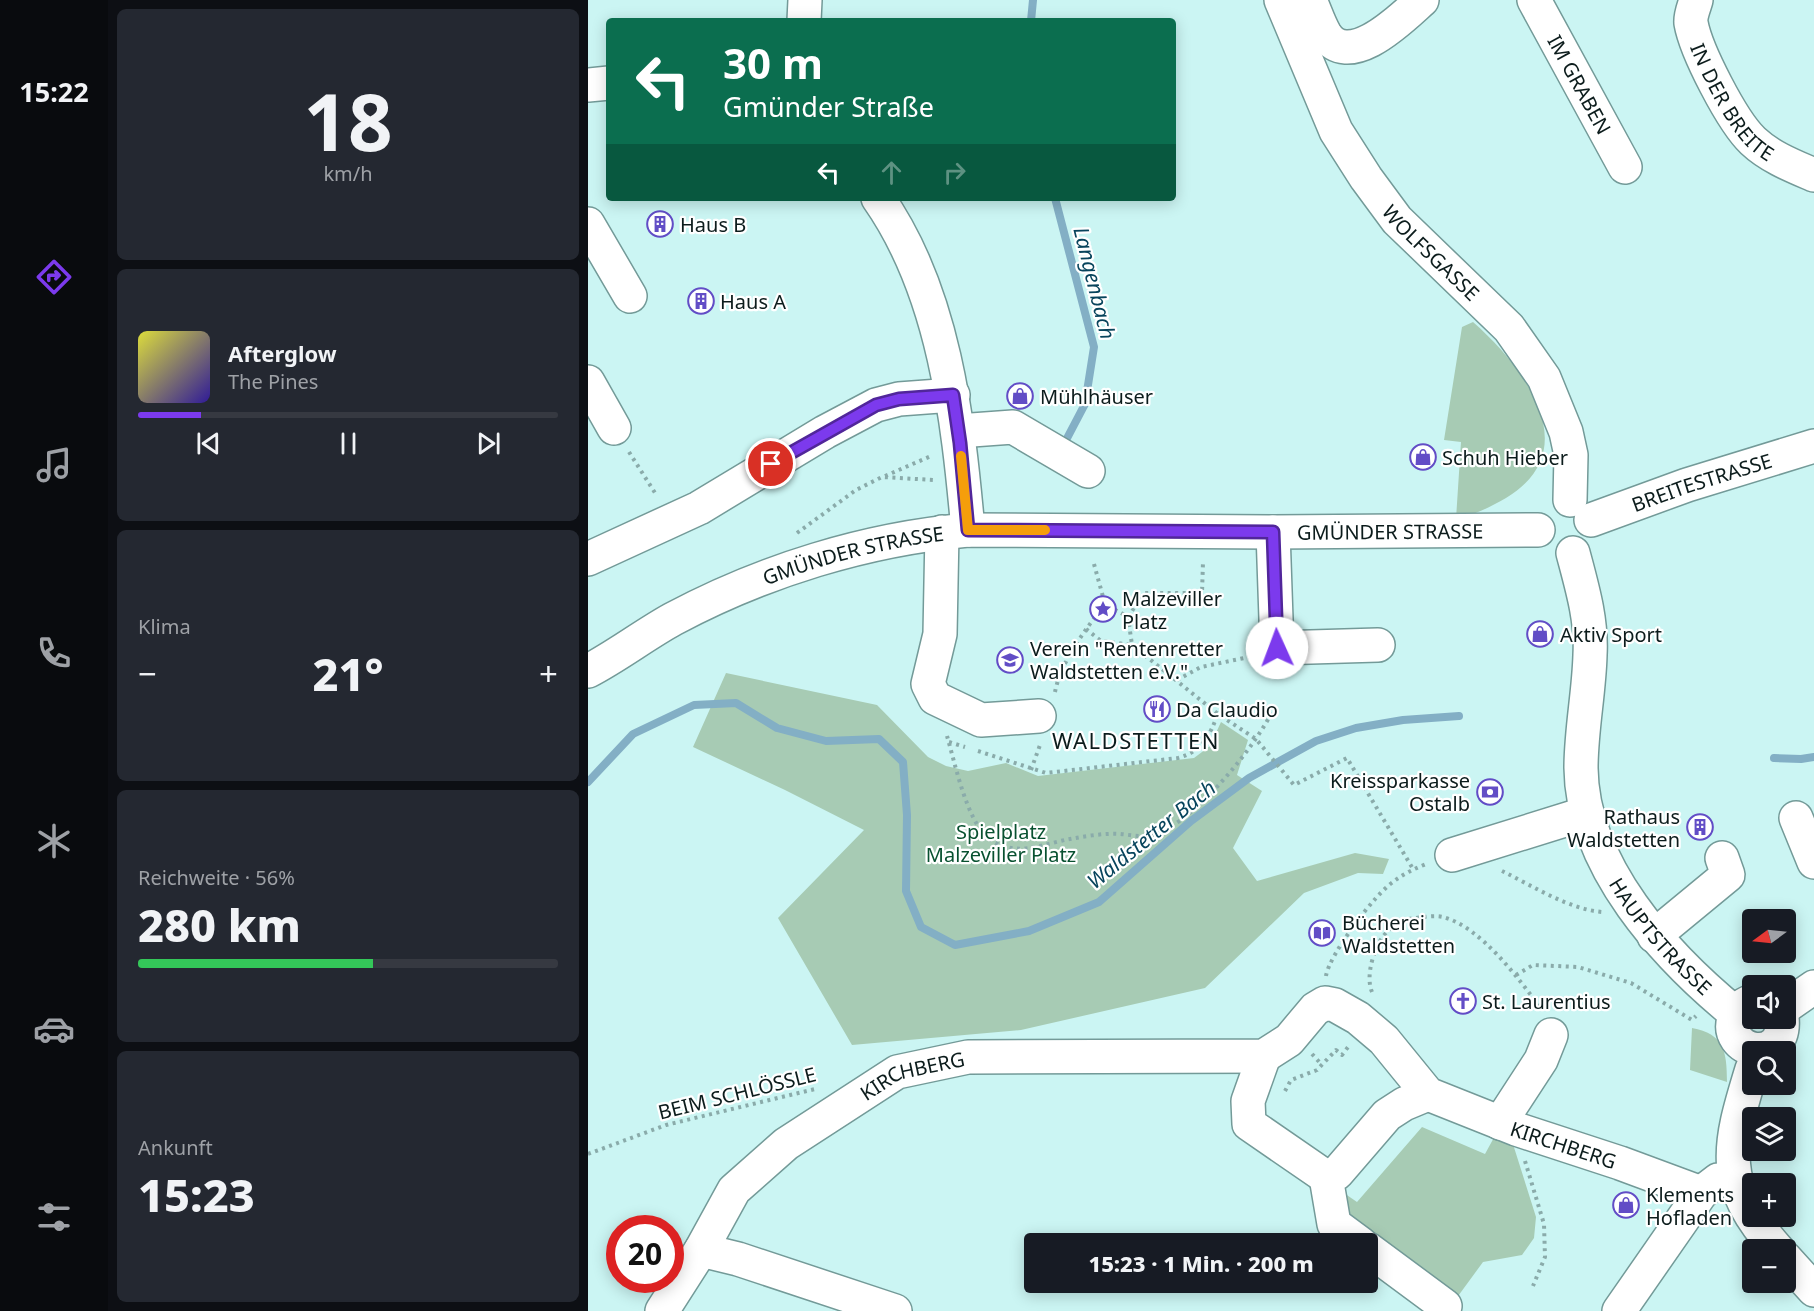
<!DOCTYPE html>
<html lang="de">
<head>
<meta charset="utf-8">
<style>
  body { margin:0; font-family:"Noto Sans",sans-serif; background:#242831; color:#f1f3f6; height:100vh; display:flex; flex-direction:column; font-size:22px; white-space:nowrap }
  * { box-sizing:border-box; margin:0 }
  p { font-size:20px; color:#9ea1a6 }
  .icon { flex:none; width:33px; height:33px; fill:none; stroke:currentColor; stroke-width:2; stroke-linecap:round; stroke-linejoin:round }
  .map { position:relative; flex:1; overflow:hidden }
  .side { display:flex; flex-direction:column; gap:9px; padding:9px; background:#0d0f14; width:480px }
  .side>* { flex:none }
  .banner { position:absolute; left:18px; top:18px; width:570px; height:183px; border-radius:6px; box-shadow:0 3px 15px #0003; background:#0b6e4f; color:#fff; overflow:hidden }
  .needle { width:39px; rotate:255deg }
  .buttons { position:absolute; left:1154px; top:909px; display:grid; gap:12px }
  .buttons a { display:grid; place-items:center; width:54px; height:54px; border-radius:6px; background:#171b24; box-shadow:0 3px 15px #0003; font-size:30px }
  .speed { position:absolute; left:18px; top:1215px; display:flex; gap:12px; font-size:30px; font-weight:700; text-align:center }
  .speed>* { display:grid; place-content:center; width:78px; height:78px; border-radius:50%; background:#171b24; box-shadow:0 3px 15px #0003; line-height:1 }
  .speed .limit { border:9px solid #d22; background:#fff; color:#111 }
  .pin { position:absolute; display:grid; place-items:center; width:51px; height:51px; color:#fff; margin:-26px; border:3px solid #fff; border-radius:50%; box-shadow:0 2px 6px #0007 }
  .me { position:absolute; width:66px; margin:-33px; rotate:358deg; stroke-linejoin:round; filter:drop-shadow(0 0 4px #0008) }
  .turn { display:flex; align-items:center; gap:21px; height:126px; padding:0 18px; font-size:27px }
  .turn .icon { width:78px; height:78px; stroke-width:2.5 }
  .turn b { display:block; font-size:42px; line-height:51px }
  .lanes { display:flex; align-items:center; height:57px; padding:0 18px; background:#0003; justify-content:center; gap:30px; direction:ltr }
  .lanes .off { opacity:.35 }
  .big { font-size:45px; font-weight:800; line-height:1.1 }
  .side .card { flex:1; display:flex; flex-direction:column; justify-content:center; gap:9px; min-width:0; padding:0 21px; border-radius:9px; background:#242831 }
  .side .dial { align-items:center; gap:0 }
  .dial b { font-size:78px; line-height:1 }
  .song { display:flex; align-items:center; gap:18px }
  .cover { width:72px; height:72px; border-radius:9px; background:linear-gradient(135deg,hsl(60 70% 55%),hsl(250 70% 35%)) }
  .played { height:6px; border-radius:3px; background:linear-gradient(90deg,#7c3aed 15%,#363941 15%) }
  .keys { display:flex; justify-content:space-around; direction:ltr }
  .heat { display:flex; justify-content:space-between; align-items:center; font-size:33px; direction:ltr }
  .charge { height:9px; border-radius:4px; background:linear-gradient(90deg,#34c759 56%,#363941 0) }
  .trip { position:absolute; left:436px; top:1233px; width:354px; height:60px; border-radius:6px; background:#171b24; box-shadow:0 3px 15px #0003; font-weight:800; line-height:60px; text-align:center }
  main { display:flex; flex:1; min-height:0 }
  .menu { display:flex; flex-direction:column; width:108px; justify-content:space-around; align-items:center; background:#090b0e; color:#9ea1a6 }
  .menu .icon { width:42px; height:42px }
  .menu .active { color:#7c3aed }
  .menu b { font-size:27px; color:#f1f3f6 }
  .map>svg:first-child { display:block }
</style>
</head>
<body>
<main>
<nav class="menu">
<b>15:22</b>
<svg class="icon active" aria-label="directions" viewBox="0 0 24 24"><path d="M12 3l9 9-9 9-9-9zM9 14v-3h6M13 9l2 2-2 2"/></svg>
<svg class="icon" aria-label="music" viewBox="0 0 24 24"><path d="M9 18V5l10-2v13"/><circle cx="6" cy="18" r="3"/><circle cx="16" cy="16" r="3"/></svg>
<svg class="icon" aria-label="phone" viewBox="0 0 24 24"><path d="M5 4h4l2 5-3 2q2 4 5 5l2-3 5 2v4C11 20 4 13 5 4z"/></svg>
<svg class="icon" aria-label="climate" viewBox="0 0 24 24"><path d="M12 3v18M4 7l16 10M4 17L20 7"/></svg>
<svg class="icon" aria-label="car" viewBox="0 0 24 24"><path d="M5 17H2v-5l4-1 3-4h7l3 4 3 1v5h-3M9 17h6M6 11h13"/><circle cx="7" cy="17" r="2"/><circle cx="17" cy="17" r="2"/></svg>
<svg class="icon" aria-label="filters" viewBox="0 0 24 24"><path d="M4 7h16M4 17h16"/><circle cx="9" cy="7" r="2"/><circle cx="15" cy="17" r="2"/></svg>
</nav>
<section class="side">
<div class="card dial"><b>18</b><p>km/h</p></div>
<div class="card">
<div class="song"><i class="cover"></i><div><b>Afterglow</b><p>The Pines</p></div></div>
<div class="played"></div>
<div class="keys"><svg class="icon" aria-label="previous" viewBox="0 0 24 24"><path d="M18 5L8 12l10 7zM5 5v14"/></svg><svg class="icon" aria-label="pause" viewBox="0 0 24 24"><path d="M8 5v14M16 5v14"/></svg><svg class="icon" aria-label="next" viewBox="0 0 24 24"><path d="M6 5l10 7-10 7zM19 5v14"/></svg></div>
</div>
<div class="card"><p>Klima</p>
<div class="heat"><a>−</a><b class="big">21°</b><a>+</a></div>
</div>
<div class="card"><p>Reichweite · 56%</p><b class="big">280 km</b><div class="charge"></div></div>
<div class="card"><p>Ankunft</p><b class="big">15:23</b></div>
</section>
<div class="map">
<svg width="1226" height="1311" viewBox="0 0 1226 1311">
  <rect width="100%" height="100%" fill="#cbf5f3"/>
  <!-- green -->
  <path fill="#a7cbb4" d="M885 322C936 367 999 449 918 498 902 507 887 515 868 519L873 442 856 440 874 327Z
    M138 673 289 705 340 757 358 766 380 771 418 763 450 776 606 758 622 746 633 722 660 740 649 775 674 791 645 848 669 881 767 853 801 859 795 874 770 873 716 893 617 988 433 1030 264 1045 190 918 276 830 197 790 105 747Z
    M1104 1028C1136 1034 1139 1051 1139 1082L1102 1070Z
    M834 1127 897 1154 909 1132 924 1141 948 1217 946 1238 934 1255 895 1262 865 1303 758 1221 753 1191 769 1202Z"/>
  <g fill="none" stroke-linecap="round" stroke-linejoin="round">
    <!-- stream -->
    <path stroke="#83afc5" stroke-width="8" d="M443 21 445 0
      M467 198 506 347 497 404 476 444
      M1186 758 1213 759 1226 757
      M0 782 45 734 106 705 148 703 189 728 238 741 291 739 315 762 319 815 318 891 333 927 367 945 441 931 511 902 603 821 661 778 728 741 768 728 815 720 871 716"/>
    <!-- minor casing -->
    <g stroke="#739a98" stroke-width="36">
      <g id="minor">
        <path id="s1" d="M693 0 748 131 778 178 809 220 921 328 956 378 978 432 983 455 982 500"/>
        <path d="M722 0C727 11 731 24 737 34 761 72 815 17 834 0"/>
        <path id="s2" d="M946 0 1037 167"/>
        <path id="s3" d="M1108 0C1106 7 1102 16 1103 23 1108 51 1144 121 1165 141 1182 157 1205 166 1226 175"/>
        <path d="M216 21 217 0"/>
        <path d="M0 85 21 83"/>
        <path d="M290 198C356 292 370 418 380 530"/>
        <path d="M0 224 42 296"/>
        <path d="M0 382 26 428"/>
        <path d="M370 431 425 427 500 471"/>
        <path id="s4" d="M1003 520 1099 485 1226 446"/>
        <path d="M354 532 352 634 340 684 347 698 393 720 451 716"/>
        <path d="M685 532 689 648 790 645"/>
        <path id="s5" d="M985 553C994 587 1004 620 1002 655 1001 693 993 730 993 768 994 866 1077 956 1148 1014"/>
        <path d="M0 559 111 508 237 432 288 405 311 399 365 395"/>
        <path id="s6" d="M0 671C29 656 56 635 85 619 175 571 278 539 380 530L685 532 950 530"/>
        <path d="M1208 818 1226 862"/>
        <path d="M864 855 999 813"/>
        <path d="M1066 936 1140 875 1134 858"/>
        <path d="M1164 1001C1156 1004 1150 1008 1147 1016 1132 1053 1199 1067 1194 1018"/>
        <path d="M1197 1007 1226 987"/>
        <path d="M676 1056 660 1101 661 1124 738 1177 749 1173 799 1115 816 1104 840 1094"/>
        <path d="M1164 1069C1140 1147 1130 1184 1190 1250"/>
        <path d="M912 1123 953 1060 963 1035"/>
        <path d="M738 1177 746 1224 773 1244"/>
        <path d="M780 1249 857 1306"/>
        <path d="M113 1250 150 1259 307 1311"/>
        <path d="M1197 1258 1226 1290"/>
        <path id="s7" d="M74 1311 113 1250 146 1190 198 1144 309 1072 380 1057 676 1056 701 1040 727 1009 737 1003 747 1005 770 1018 796 1040 840 1094 928 1129 1032 1163 1113 1193"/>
        <path d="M1031 1311 1113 1193 1130 1180"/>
      </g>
    </g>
    <!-- path -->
    <path stroke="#8aabaa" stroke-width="4" stroke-dasharray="3 4.5" stroke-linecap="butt" d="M41 452 69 496
      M297 476 343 456
      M209 533 268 490 294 477 346 480
      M506 564 517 604 540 617 544 645 630 714 668 739 706 785 759 758 825 869
      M540 617 556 593H614L615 562
      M498 629 513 641 544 645
      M589 680 613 667 661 657
      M467 692C473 661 498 629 517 604
      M359 736C367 763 378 818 399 837 425 859 454 844 482 839 498 836 516 833 532 834 544 835 556 838 568 834 608 820 670 744 687 706
      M361 742 377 747
      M390 751 458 773 590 758C615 751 621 736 630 714
      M443 770 452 745
      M914 871C945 886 980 909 1014 912
      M928 975 945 965 990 967 1043 983 1104 1020 1108 1016
      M738 976C741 955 787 894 805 882 815 874 826 869 838 864
      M784 992C778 978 784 956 791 943 798 929 812 920 827 918 836 917 847 915 855 917 893 927 931 979 954 1010
      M724 1054 734 1065
      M697 1091 703 1080 729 1070 748 1050 754 1055 760 1047
      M0 1154 78 1125 227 1089
      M937 1161 956 1224 957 1257 945 1286"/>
    <!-- minor -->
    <use href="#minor" stroke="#fff" stroke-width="33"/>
  </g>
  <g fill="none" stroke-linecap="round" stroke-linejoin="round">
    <!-- route casing -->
    <g stroke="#51269a" stroke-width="15">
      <path id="route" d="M183 464 288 405 311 399 365 395 372 443 380 530 685 532 689 648"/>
    </g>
    <!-- route -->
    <use href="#route" stroke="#7c3aed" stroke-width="10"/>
    <!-- slow -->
    <path stroke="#f59e0b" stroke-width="10" d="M373 456 380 530H457"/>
  </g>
  <!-- icons -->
  <defs>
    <g id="building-ring" transform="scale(1.35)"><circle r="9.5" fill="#fff" stroke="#624dc6" stroke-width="1.5"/><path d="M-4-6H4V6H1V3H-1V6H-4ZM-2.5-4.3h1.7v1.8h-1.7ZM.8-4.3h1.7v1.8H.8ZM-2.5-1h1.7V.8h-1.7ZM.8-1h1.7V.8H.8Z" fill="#624dc6"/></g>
    <g id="shop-ring" transform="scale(1.35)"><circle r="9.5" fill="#fff" stroke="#624dc6" stroke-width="1.5"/><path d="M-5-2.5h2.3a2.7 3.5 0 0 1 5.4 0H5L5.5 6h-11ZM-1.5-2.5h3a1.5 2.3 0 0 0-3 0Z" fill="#624dc6"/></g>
    <g id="sight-ring" transform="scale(1.35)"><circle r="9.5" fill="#fff" stroke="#624dc6" stroke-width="1.5"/><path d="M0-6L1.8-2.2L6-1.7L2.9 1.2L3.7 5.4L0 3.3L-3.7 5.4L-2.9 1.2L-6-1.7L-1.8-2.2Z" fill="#624dc6"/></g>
    <g id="school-ring" transform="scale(1.35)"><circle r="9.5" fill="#fff" stroke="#624dc6" stroke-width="1.5"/><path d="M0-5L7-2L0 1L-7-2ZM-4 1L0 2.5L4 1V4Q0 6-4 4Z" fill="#624dc6"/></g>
    <g id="restaurant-ring" transform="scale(1.35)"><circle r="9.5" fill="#fff" stroke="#624dc6" stroke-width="1.5"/><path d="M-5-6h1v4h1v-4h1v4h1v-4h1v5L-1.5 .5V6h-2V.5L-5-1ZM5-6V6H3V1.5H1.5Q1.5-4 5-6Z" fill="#624dc6"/></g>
    <g id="bank-ring" transform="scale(1.35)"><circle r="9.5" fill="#fff" stroke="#624dc6" stroke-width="1.5"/><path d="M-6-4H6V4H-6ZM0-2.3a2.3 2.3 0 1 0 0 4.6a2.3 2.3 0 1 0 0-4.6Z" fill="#624dc6"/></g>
    <g id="library-ring" transform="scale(1.35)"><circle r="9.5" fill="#fff" stroke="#624dc6" stroke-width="1.5"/><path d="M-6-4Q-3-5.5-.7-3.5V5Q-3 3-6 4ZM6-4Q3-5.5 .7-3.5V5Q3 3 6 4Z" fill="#624dc6"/></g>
    <g id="church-ring" transform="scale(1.35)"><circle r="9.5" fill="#fff" stroke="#624dc6" stroke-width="1.5"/><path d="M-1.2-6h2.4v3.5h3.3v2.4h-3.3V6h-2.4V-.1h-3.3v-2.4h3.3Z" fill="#624dc6"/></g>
  </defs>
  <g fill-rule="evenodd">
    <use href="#building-ring" x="72" y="224"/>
    <use href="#building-ring" x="113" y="301"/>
    <use href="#shop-ring" x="432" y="396"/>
    <use href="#shop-ring" x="835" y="457"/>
    <use href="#sight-ring" x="515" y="609"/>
    <use href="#shop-ring" x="952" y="634"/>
    <use href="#school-ring" x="422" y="660"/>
    <use href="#restaurant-ring" x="569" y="709"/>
    <use href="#bank-ring" x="902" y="792"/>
    <use href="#building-ring" x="1112" y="827"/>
    <use href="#library-ring" x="734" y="933"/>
    <use href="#church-ring" x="875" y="1001"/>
    <use href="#shop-ring" x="1038" y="1205"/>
  </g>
  <g text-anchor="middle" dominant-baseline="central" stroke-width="4.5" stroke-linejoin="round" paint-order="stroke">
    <!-- street labels -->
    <g font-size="20" fill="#0c1c1c" stroke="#fff">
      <text stroke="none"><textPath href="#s2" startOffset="96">IM GRABEN</textPath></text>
      <text stroke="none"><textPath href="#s3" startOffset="114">IN DER BREITE</textPath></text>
      <text stroke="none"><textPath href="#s1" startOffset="297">WOLFSGASSE</textPath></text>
      <text stroke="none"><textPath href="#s4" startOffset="117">BREITESTRASSE</textPath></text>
      <text stroke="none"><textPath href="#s6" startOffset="832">GMÜNDER STRASSE</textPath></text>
      <text stroke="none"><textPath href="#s6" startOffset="292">GMÜNDER STRASSE</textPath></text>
      <text stroke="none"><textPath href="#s5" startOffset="408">HAUPTSTRASSE</textPath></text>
      <text stroke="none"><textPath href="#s7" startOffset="356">KIRCHBERG</textPath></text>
      <text transform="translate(149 1093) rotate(-14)">BEIM SCHLÖSSLE</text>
      <text stroke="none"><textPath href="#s7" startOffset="1078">KIRCHBERG</textPath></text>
    </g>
    <!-- poi labels -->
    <g font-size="20" fill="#0c1c1c" stroke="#fff" text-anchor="start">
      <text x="92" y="224">Haus B</text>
      <text x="132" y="301">Haus A</text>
      <text x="452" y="396">Mühlhäuser</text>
      <text x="854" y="457">Schuh Hieber</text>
      <text x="534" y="598">Malzeviller<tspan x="534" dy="23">Platz</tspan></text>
      <text x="972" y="634">Aktiv Sport</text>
      <text x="442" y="648">Verein "Rentenretter<tspan x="442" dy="23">Waldstetten e.V."</tspan></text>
      <text x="588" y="709">Da Claudio</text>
      <text x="882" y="780" text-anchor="end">Kreissparkasse<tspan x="882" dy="23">Ostalb</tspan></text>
      <text x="1092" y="816" text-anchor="end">Rathaus<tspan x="1092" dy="23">Waldstetten</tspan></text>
      <text x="754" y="922">Bücherei<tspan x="754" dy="23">Waldstetten</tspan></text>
      <text x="894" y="1001">St. Laurentius</text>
      <text x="1058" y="1194">Klements<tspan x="1058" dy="23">Hofladen</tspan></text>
    </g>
    <!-- park labels -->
    <g font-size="20" fill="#085130" stroke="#fff">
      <text x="413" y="831">Spielplatz<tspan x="413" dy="23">Malzeviller Platz</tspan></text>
    </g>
    <!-- water labels -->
    <g font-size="21" font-style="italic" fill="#07445c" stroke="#fff">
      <text transform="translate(507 283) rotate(76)">Langenbach</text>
      <text transform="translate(563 834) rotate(-39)">Waldstetter Bach</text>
    </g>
    <!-- quarter labels -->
    <g font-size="22" letter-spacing="1.5" fill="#0c1c1c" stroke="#fff">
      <text x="548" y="740">WALDSTETTEN</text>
    </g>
  </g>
</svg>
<div class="buttons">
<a><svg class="needle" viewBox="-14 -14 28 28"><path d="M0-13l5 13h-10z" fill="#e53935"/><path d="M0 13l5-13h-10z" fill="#9ea1a6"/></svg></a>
<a><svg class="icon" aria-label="sound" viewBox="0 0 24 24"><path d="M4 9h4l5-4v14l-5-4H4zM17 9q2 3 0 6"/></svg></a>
<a><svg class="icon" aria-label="search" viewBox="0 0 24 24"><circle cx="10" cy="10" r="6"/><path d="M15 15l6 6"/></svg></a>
<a><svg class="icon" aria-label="layers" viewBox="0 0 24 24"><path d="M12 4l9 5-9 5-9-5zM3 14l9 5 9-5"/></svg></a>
<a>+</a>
<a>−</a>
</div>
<div class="speed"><div class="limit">20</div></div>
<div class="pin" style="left:183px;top:464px;background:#d93025"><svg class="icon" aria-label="arrive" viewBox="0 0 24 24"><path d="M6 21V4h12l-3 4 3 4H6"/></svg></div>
<svg class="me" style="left:689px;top:648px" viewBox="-20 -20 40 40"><circle r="19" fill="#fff"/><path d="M0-13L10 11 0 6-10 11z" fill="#7c3aed"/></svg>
<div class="trip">15:23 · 1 Min. · 200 m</div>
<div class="banner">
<div class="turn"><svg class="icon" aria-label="left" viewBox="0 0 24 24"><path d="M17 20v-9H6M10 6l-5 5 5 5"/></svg><div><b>30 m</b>Gmünder Straße</div></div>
<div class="lanes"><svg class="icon" aria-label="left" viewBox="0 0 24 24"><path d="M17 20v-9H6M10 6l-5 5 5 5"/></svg><svg class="icon off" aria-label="ahead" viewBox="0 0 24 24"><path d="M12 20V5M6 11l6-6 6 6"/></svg><svg class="icon off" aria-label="right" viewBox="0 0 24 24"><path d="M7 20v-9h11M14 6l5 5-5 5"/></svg></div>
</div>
</div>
</main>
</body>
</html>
